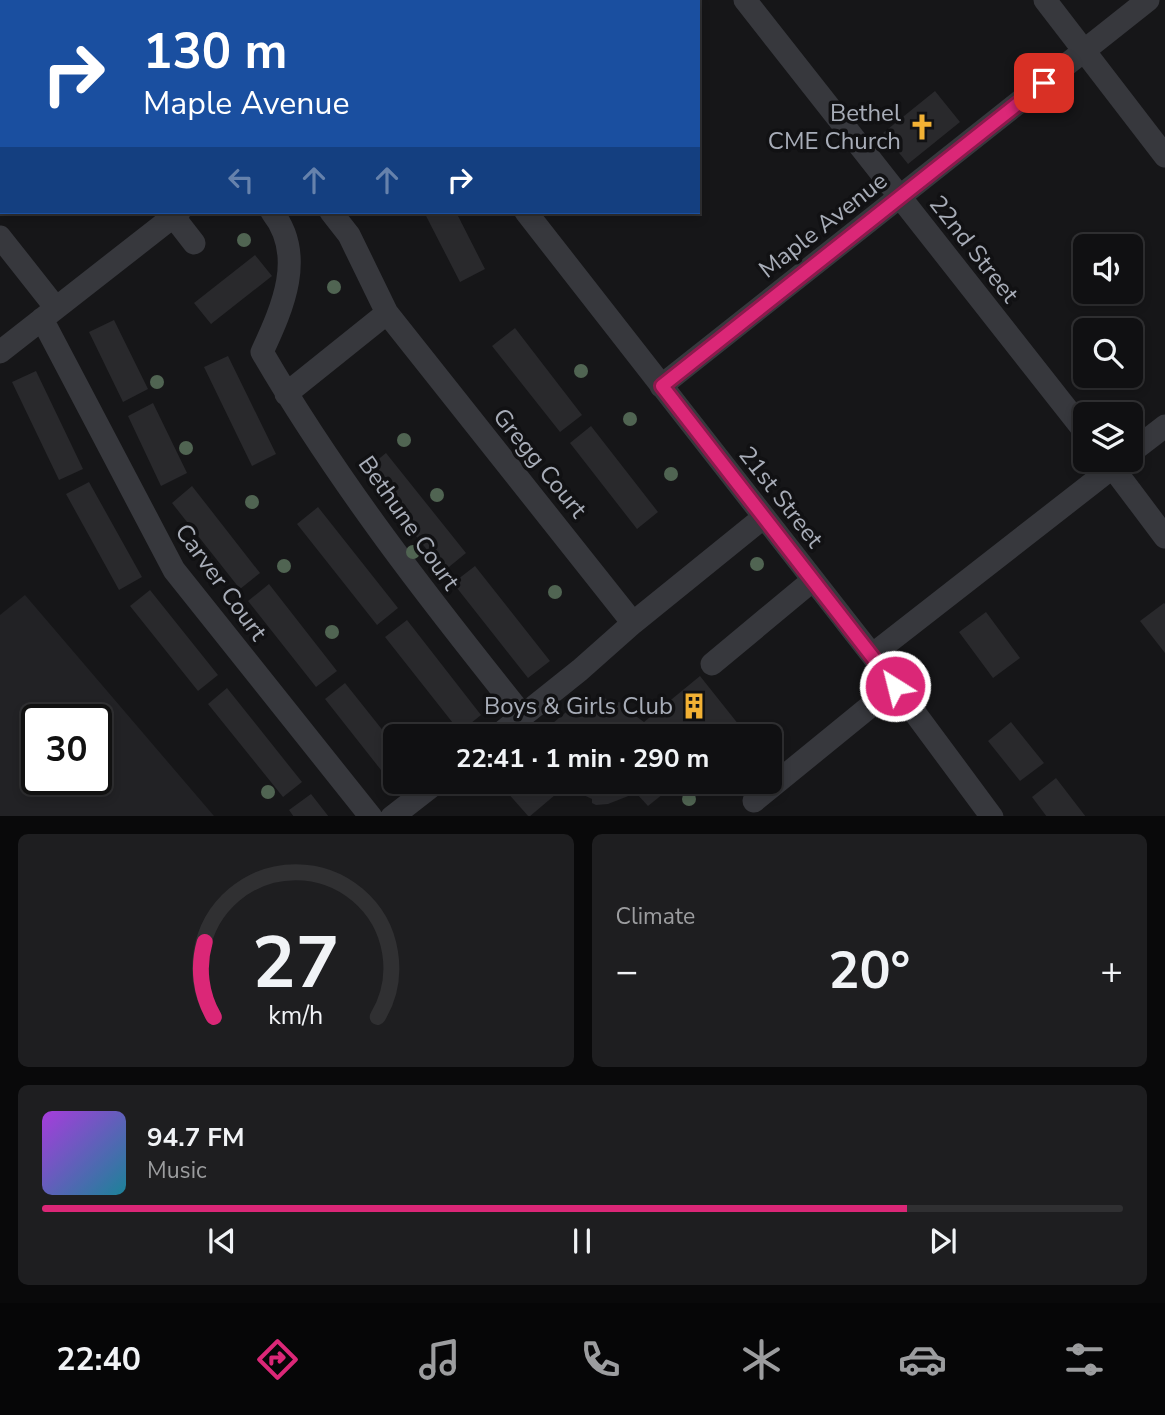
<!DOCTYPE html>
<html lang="en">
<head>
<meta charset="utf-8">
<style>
  body { margin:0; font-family:"Nunito Sans",sans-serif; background:#1e1e20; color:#f1f3f6; height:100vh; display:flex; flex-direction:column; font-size:26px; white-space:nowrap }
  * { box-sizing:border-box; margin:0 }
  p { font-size:23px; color:#9c9d9f }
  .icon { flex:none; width:38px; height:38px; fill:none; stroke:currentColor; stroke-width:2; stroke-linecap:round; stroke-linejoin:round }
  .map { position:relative; height:816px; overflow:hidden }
  .side { display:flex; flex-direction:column; gap:18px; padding:18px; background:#09090a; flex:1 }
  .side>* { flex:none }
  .hud { position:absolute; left:0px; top:0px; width:700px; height:214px; box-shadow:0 4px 10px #0003,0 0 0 2px #303032; background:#1a4fa0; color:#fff; overflow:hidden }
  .controls { position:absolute; left:1073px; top:234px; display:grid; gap:14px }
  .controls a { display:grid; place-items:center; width:70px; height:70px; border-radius:10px; background:#101012; box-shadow:0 4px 10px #0003,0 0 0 2px #303032; font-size:35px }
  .speed { position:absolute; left:21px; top:704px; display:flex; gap:14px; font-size:35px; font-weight:700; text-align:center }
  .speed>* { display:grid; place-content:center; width:91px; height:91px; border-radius:50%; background:#101012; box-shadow:0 4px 10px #0003,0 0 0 2px #303032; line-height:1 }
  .speed .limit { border:4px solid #111; border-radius:10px; background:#fff; color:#111 }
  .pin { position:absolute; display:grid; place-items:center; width:60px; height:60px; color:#fff; margin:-30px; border-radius:14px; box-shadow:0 4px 10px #0006 }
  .me { position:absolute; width:77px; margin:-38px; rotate:324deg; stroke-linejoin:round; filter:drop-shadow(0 0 5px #0008) }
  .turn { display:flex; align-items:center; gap:24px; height:147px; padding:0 28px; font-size:32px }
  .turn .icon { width:91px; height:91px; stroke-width:2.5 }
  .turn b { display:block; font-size:49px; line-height:60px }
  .lanes { display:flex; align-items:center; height:66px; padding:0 28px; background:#0003; justify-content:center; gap:35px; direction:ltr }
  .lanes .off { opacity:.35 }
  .big { font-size:52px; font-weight:700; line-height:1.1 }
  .side .tile { flex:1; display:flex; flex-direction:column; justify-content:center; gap:10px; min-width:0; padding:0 24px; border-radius:10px; background:#1e1e20 }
  .side .dial { align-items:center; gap:0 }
  .dial svg { height:182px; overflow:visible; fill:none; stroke:#303032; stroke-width:7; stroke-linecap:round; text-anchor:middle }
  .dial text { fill:#f1f3f6; stroke:none }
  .song { display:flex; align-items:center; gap:21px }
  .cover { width:84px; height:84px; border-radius:10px; background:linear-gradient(135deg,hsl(280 70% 55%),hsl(190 70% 35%)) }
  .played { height:7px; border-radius:4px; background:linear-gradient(90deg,#db2777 80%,#303032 80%) }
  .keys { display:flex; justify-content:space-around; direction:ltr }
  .heat { display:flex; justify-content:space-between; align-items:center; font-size:38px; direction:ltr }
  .side .tiles { flex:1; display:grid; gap:18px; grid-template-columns:1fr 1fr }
  .tile:last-child { grid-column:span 2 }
  .trip { position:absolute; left:383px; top:724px; width:399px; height:70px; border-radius:10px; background:#101012; box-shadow:0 4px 10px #0003,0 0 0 2px #303032; font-weight:700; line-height:70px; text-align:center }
  .tab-bar { display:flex; height:112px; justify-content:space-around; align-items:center; background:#060607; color:#9c9d9f }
  .tab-bar .icon { width:49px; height:49px }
  .tab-bar .current { color:#db2777 }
  .tab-bar b { font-size:32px; color:#f1f3f6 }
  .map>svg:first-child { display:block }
</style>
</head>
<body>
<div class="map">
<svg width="1165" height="817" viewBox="0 0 1165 817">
  <rect width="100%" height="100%" fill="#161618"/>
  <!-- built -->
  <path fill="#222225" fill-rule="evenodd" d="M25 595 214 816H0V615ZM37 719H96V779H37Z"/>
  <!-- building -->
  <path fill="#29292c" d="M935 91 960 122 908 164 883 133Z
    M424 212H456L485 269 460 282Z
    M255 255 272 276 211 324 194 303Z
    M114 320 148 389 123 402 89 332Z
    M515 328 582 415 560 432 492 346Z
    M228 356 276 454 252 466 204 367Z
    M36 371 83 469 59 480 12 382Z
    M153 403 187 473 161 486 128 416Z
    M591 426 658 512 637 529 570 443Z
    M386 453 466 553 444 571 364 471Z
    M89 482 142 577 119 590 66 494Z
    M192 486 260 573 240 589 172 503Z
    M318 507 398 608 377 625 297 524Z
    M475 566 550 661 528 678 453 583Z
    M269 584 337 671 316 687 248 601Z
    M150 590 218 675 198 691 130 606Z
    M1164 603 1165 604V653L1140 621Z
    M986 612 1020 658 993 678 959 632Z
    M407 620 481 715 460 732 385 637Z
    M700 676 743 730 734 737H536L571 708 577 714 588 707 601 704 603 698 622 703V706L644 722Z
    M345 683 396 747V781L392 784 325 699Z
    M227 688 302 782 283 797 208 704Z
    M1011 722 1044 763 1020 781 988 741Z
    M1056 778 1086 817H1047L1032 797Z
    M498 782H678L648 806 636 793 608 804 596 805 592 803V799L575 791 568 784 529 817Z
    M311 794 329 817H294L289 810Z"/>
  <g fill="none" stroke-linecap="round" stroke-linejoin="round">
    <!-- minor -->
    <path stroke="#37383d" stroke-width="23" d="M185 0 186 2
      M361 0 362 2
      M745 0 1085 432
      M1045 0 1165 156
      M0 176 2 174
      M272 212C306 255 283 307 262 352 337 481 430 600 523 716
      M331 212 349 235 387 313 633 623 580 670 496 737
      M526 212 872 655 992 817
      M173 216 194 243
      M0 237 56 308
      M42 319 174 570 371 817
      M0 352 179 212
      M661 386 1148 0
      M286 394 387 313
      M1130 453 1165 426
      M1107 460 1165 537
      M633 623 764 517
      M872 655 1122 460
      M712 664 813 580
      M754 801 895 686
      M392 817 437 782"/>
  </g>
  <!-- trees -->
  <g fill="#506452">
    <circle cx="244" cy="240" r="7"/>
    <circle cx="334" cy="287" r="7"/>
    <circle cx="581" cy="371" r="7"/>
    <circle cx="157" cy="382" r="7"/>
    <circle cx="630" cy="419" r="7"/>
    <circle cx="404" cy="440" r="7"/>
    <circle cx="186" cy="448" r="7"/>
    <circle cx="671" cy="474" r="7"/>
    <circle cx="437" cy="495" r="7"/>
    <circle cx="252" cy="502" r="7"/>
    <circle cx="413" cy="552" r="7"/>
    <circle cx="757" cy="564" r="7"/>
    <circle cx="284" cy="566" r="7"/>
    <circle cx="555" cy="592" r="7"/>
    <circle cx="332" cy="632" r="7"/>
    <circle cx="268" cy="792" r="7"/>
    <circle cx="689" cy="799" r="7"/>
  </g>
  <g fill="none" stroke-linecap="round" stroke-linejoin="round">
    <!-- route casing -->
    <g stroke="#8e194d" stroke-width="18">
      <path id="route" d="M895 686 662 386 1044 83"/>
    </g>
    <!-- route -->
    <use href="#route" stroke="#db2777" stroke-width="12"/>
  </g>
  <!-- icons -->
  <defs>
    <g id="church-bare" transform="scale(2.1)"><path d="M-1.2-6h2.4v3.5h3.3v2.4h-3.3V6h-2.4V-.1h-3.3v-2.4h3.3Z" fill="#f2b134" stroke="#111113" stroke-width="2.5" paint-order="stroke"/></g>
    <g id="building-bare" transform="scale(2.1)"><path d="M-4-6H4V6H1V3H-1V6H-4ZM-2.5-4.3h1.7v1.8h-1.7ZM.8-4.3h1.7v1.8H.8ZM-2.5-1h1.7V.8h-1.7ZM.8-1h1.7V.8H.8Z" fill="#f2b134" stroke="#111113" stroke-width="2.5" paint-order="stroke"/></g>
  </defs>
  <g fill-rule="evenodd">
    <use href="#church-bare" x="922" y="127"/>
    <use href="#building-bare" x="694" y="706"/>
  </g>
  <g text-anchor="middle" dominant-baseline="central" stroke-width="7" stroke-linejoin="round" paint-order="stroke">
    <!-- poi labels -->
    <g font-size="24" fill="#a8adb8" stroke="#111113" text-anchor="end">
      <text x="901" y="113">Bethel<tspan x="901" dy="28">CME Church</tspan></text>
      <text x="673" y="706">Boys &amp; Girls Club</text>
    </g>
    <!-- street labels -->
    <g font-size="24" fill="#a8adb8" stroke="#111113">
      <text transform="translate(823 225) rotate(-38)">Maple Avenue</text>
      <text transform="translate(974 249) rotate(52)">22nd Street</text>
      <text transform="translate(540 463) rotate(51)">Gregg Court</text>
      <text transform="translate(781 497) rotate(52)">21st Street</text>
      <text transform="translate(409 523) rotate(55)">Bethune Court</text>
      <text transform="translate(221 582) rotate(54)">Carver Court</text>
    </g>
  </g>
</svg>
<div class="controls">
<a><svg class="icon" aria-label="sound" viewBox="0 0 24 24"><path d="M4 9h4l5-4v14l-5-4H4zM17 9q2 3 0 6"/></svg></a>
<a><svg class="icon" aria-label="search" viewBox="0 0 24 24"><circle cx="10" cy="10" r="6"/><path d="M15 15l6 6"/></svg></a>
<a><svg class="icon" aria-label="layers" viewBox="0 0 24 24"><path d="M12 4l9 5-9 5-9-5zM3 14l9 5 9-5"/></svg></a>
</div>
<div class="speed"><div class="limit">30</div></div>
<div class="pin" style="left:1044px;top:83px;background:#d93025"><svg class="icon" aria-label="arrive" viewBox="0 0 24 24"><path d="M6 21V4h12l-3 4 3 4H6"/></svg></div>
<svg class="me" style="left:895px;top:686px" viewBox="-20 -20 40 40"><circle r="17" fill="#db2777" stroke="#fff" stroke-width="3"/><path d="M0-11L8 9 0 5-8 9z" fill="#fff"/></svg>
<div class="trip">22:41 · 1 min · 290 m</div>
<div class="hud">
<div class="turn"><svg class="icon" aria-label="right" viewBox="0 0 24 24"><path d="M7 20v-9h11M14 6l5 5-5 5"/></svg><div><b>130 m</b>Maple Avenue</div></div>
<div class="lanes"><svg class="icon off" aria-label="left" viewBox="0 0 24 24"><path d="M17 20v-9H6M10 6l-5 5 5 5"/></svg><svg class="icon off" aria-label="ahead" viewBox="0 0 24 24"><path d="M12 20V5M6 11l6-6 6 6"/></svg><svg class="icon off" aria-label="ahead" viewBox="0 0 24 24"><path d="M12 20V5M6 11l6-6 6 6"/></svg><svg class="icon" aria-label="right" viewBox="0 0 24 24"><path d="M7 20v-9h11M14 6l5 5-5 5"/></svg></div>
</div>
</div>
<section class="side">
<div class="tiles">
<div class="tile dial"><svg viewBox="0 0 100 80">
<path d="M14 69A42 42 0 1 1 86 69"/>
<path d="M14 69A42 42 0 0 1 10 36" stroke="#db2777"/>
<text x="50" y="56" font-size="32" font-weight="700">27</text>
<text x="50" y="72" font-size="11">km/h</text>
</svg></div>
<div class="tile"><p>Climate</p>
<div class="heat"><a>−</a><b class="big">20°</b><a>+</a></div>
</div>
<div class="tile">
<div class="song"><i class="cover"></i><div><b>94.7 FM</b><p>Music</p></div></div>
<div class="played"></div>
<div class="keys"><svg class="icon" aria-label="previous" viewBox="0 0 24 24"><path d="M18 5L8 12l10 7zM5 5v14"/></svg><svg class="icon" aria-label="pause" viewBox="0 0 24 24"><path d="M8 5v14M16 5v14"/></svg><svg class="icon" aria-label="next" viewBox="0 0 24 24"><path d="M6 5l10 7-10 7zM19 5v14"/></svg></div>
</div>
</div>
</section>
<nav class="tab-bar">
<b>22:40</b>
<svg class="icon current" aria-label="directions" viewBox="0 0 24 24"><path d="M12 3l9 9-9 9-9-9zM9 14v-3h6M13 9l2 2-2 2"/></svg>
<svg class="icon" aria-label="music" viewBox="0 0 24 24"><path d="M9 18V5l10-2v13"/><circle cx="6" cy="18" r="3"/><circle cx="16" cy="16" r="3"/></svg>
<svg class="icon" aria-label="phone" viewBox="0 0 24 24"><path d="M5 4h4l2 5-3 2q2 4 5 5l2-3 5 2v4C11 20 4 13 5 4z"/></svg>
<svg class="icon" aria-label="climate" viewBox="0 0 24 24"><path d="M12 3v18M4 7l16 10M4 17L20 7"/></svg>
<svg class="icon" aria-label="car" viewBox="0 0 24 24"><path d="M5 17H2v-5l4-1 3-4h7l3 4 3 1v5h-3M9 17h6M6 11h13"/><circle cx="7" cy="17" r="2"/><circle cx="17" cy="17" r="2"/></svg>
<svg class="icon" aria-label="filters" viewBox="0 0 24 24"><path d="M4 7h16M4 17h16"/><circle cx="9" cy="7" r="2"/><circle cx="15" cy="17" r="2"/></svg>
</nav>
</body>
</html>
